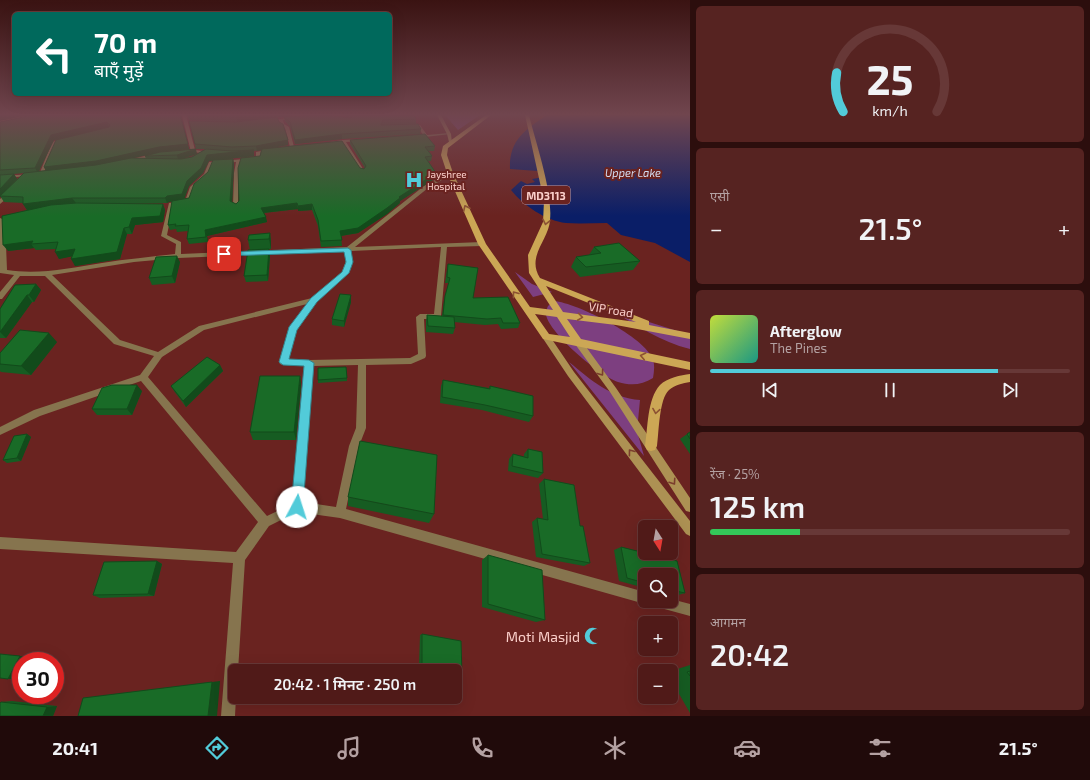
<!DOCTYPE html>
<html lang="hi">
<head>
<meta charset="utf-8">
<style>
  body { margin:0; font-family:"Exo 2","Noto Sans Devanagari",sans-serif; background:#562321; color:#f1f3f6; height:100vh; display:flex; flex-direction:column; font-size:15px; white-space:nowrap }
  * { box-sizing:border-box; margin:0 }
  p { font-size:13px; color:#b4a1a2 }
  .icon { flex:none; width:22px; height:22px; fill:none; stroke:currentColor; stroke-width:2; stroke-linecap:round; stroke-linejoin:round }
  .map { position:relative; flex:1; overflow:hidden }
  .side { display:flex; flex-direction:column; gap:6px; padding:6px; background:#2c0e0d; width:400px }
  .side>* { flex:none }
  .hud { position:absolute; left:12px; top:12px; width:380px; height:84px; border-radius:6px; box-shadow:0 4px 16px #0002,0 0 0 1px #673837; background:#00695c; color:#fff; overflow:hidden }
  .needle { width:26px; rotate:169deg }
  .controls { position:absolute; left:638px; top:520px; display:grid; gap:8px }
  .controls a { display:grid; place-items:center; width:40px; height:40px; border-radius:6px; background:#501a18; box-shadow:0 4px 16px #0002,0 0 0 1px #673837; font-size:20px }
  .speed { position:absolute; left:12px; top:652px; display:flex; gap:8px; font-size:20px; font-weight:700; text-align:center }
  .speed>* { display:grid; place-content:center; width:52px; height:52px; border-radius:50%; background:#501a18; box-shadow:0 4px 16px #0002,0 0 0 1px #673837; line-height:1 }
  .speed .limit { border:6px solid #d22; background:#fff; color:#111 }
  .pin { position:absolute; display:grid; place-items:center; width:34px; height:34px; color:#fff; margin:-17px; border-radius:8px; box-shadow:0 2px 6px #0006 }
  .me { position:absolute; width:44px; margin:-22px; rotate:5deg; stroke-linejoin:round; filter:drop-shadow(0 0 3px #0008) }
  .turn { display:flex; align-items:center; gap:14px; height:84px; padding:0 16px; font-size:18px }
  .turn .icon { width:52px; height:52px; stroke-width:2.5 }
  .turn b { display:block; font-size:28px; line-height:34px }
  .big { font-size:30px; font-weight:600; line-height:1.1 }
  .side .widget { flex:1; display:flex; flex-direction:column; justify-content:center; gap:6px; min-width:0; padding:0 14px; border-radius:6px; background:#562321 }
  .side .dial { align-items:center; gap:0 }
  .dial svg { height:104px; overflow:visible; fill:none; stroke:#673837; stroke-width:7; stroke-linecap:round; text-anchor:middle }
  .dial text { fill:#f1f3f6; stroke:none }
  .song { display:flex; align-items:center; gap:12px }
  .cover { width:48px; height:48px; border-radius:6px; background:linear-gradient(135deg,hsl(70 70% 55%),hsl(170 70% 35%)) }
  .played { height:4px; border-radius:2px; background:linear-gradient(90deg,#52cbd9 80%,#673837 80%) }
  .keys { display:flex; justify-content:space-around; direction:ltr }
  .heat { display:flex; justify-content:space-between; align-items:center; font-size:22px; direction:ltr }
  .charge { height:6px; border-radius:3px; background:linear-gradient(90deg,#34c759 25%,#673837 0) }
  .trip { position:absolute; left:228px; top:664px; width:234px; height:40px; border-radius:6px; background:#501a18; box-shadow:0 4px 16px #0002,0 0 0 1px #673837; font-weight:600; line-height:40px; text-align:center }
  .dock { display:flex; height:64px; justify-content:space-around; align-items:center; background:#200a0a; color:#b4a1a2 }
  .dock .icon { width:28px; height:28px }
  .dock .selected { color:#52cbd9 }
  .dock b { font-size:18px; color:#f1f3f6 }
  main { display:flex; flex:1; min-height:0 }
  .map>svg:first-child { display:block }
</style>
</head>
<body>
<main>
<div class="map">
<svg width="690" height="716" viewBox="0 0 690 716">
  <rect width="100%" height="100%" fill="#6a2320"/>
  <!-- green -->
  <path fill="#7d3f80" d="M445 115H480L458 130Z
    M515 272 532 284 552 292 533 297Z
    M554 301C577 303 646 337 653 360 655 366 654 372 653 378 642 385 631 386 618 382 599 375 550 334 546 315 546 312 547 308 548 306Z
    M611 310 690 335V349C661 342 636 325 611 310Z
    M569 362C591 380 611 398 640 400L637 431 644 456Z"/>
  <!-- water -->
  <path fill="#0a1e67" d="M547 115H690V262L655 243 621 235 607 223C593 223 579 224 566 223 546 221 523 205 511 190L521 181 527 184 535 182 532 179 544 177 538 171 510 169C509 140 525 130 547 115Z"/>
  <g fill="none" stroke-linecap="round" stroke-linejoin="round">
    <!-- street -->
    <path fill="#86744e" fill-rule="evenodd" d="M182 115H186L195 150 211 152H213V154L191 152Z
      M294 117 295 119 283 120 284 124 289 127 294 147 292 148 290 147 285 128 281 126 279 121 268 122 266 121Z
      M407 124 420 125 427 135 449 133 451 134 416 138 415 136 423 135 418 127 407 126Z
      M64 138 67 139 56 143 43 175 39 176V175L52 142Z
      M362 139V141H361L346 142 365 172 363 173 361 172 342 143H332L330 142 343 140Z
      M271 149H273V151L260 154V160L241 162 238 173V207L233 206 234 173 236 162 213 164 208 176 194 188 189 203 173 205 167 235 181 242V254L347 247 424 186 450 172H452V174L428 188 355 247 482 242 485 244 482 246 447 247 441 316 437 319H424L426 356 425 358 411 364 366 365V428L359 446 346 509 645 592V601H650L649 602 645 604 340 518 297 512 269 526 245 560 238 671H235V697H236L235 716H221L233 563 0 549V537L236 552 258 522 141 381 40 416 0 435V427L34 410 140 375 154 356 114 344 45 276H20L2 299H0V292L14 275 0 273V218L5 220 7 270C39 275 70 268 102 263 126 259 150 257 175 254L176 244 161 236 169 203 185 201 190 187 204 174 209 162 256 158V152ZM441 247 434 314H420L416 317 418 354 410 358 309 360 288 359 297 330 316 302 348 273 352 261 351 251ZM345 251 346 261 342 272 312 298 199 326 158 352 120 340 52 275 134 262 178 258ZM307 304 289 329 279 362 280 364 283 365 305 366 292 504 267 516 148 377 162 357 204 330ZM358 365 356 428 349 446 336 507 303 502 313 366Z
      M156 154 158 155V156L126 161 124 160Z
      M34 174V176H32L0 178V176Z
      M8 192 13 193 0 204V199Z
      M671 599 690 604V616L657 607 653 605 651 601H671Z"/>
    <!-- secondary -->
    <path fill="#ad9153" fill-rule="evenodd" d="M27 115H37L0 122V120Z
      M437 115H441L451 134 452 143 449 142 447 134Z
      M546 334 549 335 574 372 690 521V536L686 534 568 376 542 337Z
      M578 339 581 340 616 388 690 498V512L686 511 610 392 575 344 574 342 575 340Z"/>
    <!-- primary -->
    <path fill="#cca755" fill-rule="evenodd" d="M486 115H491L448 148 447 155 453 173 486 244 530 307 553 310 529 273 528 255 543 222 544 201 525 115H529C536 144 553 192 550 220 549 240 526 256 540 278L649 321V325L690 333V339L616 325 567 319 581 339 690 362V370L543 339 478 244 447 173 441 155 443 146ZM546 286 636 322 563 312ZM535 314 557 317 570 337 549 334Z
      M690 374V382C683 383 675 385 669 390 659 399 659 432 657 446L655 450 651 451 647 450 645 446C648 428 647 399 660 385 667 378 681 375 690 374Z"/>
  </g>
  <!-- wall -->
  <path fill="#165c22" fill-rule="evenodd" d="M181 115 189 149 161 152 130 158 146 159 145 156 197 154 180 159 192 157 206 149H196L189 121 237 122 189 120 187 115H294L277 117 288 140V145L273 147 360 168 364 169 365 168 350 144V140L435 146 434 151H429L432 156 431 161H428L436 173V178L400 201V203L387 214 358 233 341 236 342 246 321 247 318 226 312 210 298 211V209L264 213 267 222 207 236 208 242 189 244 187 239 188 231 177 232 176 229 170 230 168 225 173 201 169 202 167 203H108L163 204 165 210 163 222 135 225 132 234H127L120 259 75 266 72 256 59 259 56 249 36 250 34 248 8 251 27 210 23 204V203L4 202 0 196V197V122ZM109 127 44 167 46 171H39L54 140ZM261 150 260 156 239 201 236 204 232 202 234 164 233 159 189 198 184 199 189 186 203 173 209 161 254 156V151ZM24 173 5 191 17 179 14 174Z
    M343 115H413L416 119V124L383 125 421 129 420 134 342 139 295 144 290 127 285 121 284 117 351 118Z
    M270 233 271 242V249L250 250 248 240Z
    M594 247 640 261 633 270 580 277 571 267 576 257 589 255Z
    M270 256 268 281 246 282 244 276Z
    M180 262 175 283 152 285 149 278Z
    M448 264 473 298 520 323 518 328 501 329 498 324 485 325 454 322 455 328 453 334 426 332V321L427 315 442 316 444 301 449 283H445L447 269Z
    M36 284 41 290 34 302H32L6 338H0V309Z
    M351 295V302L344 327 332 325V319Z
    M57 342 31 375 1 372 0 371V353Z
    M220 365 223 371 186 407 174 391 171 386Z
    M346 367 347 381 318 383V380Z
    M300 376 301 385 296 440H253L250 432Z
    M443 380 489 388 490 386 533 416 529 422 482 410 440 403 441 386Z
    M142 391 132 415H97L92 409Z
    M690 432V454L680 439Z
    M27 434 31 437 21 461 7 463 3 460Z
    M528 449 543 473 538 478 508 471 509 459 513 454 524 457V454Z
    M544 479 580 526 590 563 584 566 536 557 532 522 537 518 543 519 539 484Z
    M348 497 434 514 429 523 348 506Z
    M621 547 677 561 685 593 675 596 671 595V575H645V588L619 581 614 550Z
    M488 555 545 620 536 622 482 607V560Z
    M157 561 162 564 154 596 100 598 93 595Z
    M422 634 462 675 455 674V671H440L419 667 420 635Z
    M690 665V713L671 680V671Z
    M12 701 57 706 53 716 1 702Z"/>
  <!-- shaded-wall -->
  <path fill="#124b1b" d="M8 115H30L0 121V117Z
    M181 115 189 149 161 152 98 166 46 171 44 167Z
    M256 115H294L237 122 236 117Z
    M107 122 109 127 54 140 38 173 35 168 51 135Z
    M342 134V139L295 144V140Z
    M288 140V145L257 151 256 146Z
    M196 149 197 154 178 160 177 155Z
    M254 150V156L209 161 203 173 189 186 184 200 169 202 167 203 165 198 207 155Z
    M233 159 234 164 232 206 230 201Z
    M436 173V178L400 201V203L387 214 358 233 340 236V231L399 197Z
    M14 174 17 179 0 197V189Z
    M72 198 76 203 27 210 23 204Z
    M297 203 298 209 262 213 261 208Z
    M163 204 165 210 163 222 135 225 132 234 129 227 132 218Z
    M312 204V210L298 211V206Z
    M266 217 267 222 207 236 208 242 205 230Z
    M124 228 127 234 120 259 75 266 71 259Z
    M270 233 271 242V249L269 239Z
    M33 241 31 244 34 248 8 251 3 245Z
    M75 249 79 255 59 259 55 252Z
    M269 249 270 256 268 281 267 275Z
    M177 256 180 262 175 283 172 276Z
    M36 284 41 290 34 302 29 295Z
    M27 295 32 302 6 338 0 332Z
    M351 295V302L344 327V321Z
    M49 333 57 342 31 375 21 366Z
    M220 365 223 371 186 407 183 401Z
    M300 376 301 385 296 440 294 432Z
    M137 385 142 391 132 415 127 409Z
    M27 434 31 437 21 461 17 458Z
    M157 561 162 564 154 596 148 594Z
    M20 656 30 657 28 661H21V676L19 679H8Z
    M220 681 217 716H208L212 682Z
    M57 706 53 716H43L47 707Z"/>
  <!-- building -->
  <path fill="#196b27" stroke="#124b1b" d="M0 115H8L0 117Z
    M32 115H180L188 144 159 147 96 161 44 167 56 140 109 127 110 125 107 122 51 135 35 168 0 170V122Z
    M188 115H256L236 117 188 116Z
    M323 115 351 118 354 115H413L416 119 383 120 381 125 418 124 421 129 342 134 295 140 290 122 284 117Z
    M277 117 279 122 283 124 288 140 256 146 232 147 195 144 189 121 236 122Z
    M425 134 435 146 425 147 432 156 425 157 436 173 399 197 400 198 387 208 358 228 340 231 342 240 321 241 318 220 312 204 298 206 297 203 261 208 266 217 205 230 206 237 187 239 189 225 175 226 176 224 168 225 172 201 189 198 194 184 208 172 213 160 233 159 230 201 236 204 239 201 238 168 241 158 260 156 262 149 342 141 360 168 364 169 366 166 350 140Z
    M196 149 177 155 145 156 160 152Z
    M206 149 232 151 254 150 207 155 201 168 187 181 182 194 167 196 165 198H72L23 204V197L0 196 24 173 96 165 131 158 181 159 192 157Z
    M14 174 0 189V175Z
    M77 203 163 204 160 216 132 218 129 227 124 228 117 252 71 259 75 249 55 252 58 242 31 244 33 241 3 245 2 216 51 205Z
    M270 233 269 239 248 240 249 235Z
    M619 243 640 261 586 267 576 257 601 253 594 247Z
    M269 249 267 275 244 276 248 250Z
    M177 256 172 276 149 278 156 257Z
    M448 264 478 268 473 298 508 297 520 323H503L501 318 487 319 443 315 445 296 450 278 447 277Z
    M36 284 29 295H27L0 332V309L15 285Z
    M340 294 351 295 344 321 332 319Z
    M427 315 454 317 455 328 428 326Z
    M20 330 49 333 21 366 0 364V353Z
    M207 357 220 365 183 401 171 386Z
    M346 367 347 378 318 380V368Z
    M260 376H300L294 432H250Z
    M443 380 490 389V386L533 396V416L485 405 442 397Z
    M112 385H137L127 409H92L102 388Z
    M690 432V439L687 434Z
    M27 434 17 458 3 460 14 436Z
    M360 441 437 455 434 514 348 497Z
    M528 449 542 452 543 473 512 466 513 454 528 458Z
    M544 479 574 485 580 526H583L590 563 542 554 537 518 548 520Z
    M621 547 677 561 685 593 671 590V575H645V583L627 578Z
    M488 555 542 570 545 620 488 604Z
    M157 561 148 594 93 595 104 562Z
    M422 634 461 641 462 675 455 673V671H444L422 667Z
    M0 654 20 656 8 679 0 678Z
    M690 671V676L687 672Z
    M212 682 208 716H78L83 698Z
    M1 702 47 707 43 716H0V703Z"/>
  <!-- one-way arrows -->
  <defs><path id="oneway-chevron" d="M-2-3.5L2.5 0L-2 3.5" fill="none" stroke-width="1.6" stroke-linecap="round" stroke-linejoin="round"/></defs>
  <g stroke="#8c5133">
    <use href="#oneway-chevron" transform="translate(466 208) rotate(-115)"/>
    <use href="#oneway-chevron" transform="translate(546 222) rotate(102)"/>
    <use href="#oneway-chevron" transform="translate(515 294) rotate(-127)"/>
    <use href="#oneway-chevron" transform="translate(580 317) rotate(8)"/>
    <use href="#oneway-chevron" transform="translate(643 356) rotate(-168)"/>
    <use href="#oneway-chevron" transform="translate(656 411) rotate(99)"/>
  </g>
  <g stroke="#7b3e2d">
    <use href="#oneway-chevron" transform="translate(601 373) rotate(54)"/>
    <use href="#oneway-chevron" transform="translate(631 452) rotate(-127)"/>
    <use href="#oneway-chevron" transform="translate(673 482) rotate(56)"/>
  </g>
  <!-- sky -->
  <linearGradient id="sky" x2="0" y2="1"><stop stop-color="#3a1312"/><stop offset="0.53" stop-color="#70454e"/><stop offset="1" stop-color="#70454e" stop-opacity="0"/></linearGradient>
  <rect width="690" height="216" fill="url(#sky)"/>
  <!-- route -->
  <path fill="#52cbd9" stroke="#35848d" d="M348 248 351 250 353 262 349 273 317 302 297 330 289 359 309 360 314 363 303 507 301 511 297 513 293 511 291 507 304 366 283 365 279 362 289 327 311 298 342 272 346 262 344 252 224 256 221 254 224 252Z"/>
  <!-- icons -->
  <defs>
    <g id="hospital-bare" transform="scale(1.38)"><path d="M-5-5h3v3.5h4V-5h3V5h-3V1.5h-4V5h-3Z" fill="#52cbd9" stroke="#6a2320" stroke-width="2.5" paint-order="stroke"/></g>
    <g id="mosque-bare" transform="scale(1.38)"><path d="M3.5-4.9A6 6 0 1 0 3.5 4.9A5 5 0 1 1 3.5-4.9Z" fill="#52cbd9" stroke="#6a2320" stroke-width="2.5" paint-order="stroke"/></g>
  </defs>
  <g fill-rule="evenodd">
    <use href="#hospital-bare" x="414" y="180"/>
    <use href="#mosque-bare" x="593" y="636"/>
  </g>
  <g text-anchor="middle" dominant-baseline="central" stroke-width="4" stroke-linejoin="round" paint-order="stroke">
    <!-- far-poi labels -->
    <g font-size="10" fill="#fbcfca" stroke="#6a2320" text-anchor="start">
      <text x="427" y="174">Jayshree<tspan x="427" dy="12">Hospital</tspan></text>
    </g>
    <!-- far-water labels -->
    <g font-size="11" font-style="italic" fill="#d3ddf3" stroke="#6a2320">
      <text x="633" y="172">Upper Lake</text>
    </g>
    <!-- shield labels -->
    <rect fill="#6a2320" stroke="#d09b97" stroke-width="1" x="522" y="186" width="48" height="18" rx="3"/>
    <g font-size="11" font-weight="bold" fill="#fbcfca">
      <text x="546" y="195">MD3113</text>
    </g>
    <!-- street labels -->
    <g font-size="12" fill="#fbcfca" stroke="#6a2320">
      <text transform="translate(611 309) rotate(9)">VIP road</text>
    </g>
    <!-- near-poi labels -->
    <g font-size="14" fill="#fbcfca" stroke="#6a2320" text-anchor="end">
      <text x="580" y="636">Moti Masjid</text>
    </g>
  </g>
</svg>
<div class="controls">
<a><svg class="needle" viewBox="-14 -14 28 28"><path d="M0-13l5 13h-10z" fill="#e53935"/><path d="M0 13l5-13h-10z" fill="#b4a1a2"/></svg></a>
<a><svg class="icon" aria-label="search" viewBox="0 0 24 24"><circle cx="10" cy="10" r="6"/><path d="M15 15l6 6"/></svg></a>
<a>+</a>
<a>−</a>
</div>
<div class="speed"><div class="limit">30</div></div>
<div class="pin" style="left:224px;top:254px;background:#d93025"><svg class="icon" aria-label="arrive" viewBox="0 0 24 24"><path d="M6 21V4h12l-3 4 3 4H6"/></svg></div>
<svg class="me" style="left:297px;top:507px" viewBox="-20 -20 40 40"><circle r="19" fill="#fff"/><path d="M0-13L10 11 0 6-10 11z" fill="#52cbd9"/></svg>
<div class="trip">20:42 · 1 मिनट · 250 m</div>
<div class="hud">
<div class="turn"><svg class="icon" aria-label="left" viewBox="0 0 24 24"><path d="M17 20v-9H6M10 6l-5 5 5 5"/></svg><div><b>70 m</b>बाएँ मुड़ें</div></div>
</div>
</div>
<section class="side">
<div class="widget dial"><svg viewBox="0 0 100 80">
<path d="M14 69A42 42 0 1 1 86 69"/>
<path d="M14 69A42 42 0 0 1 9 39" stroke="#52cbd9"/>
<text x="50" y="56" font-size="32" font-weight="700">25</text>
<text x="50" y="72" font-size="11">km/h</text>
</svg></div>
<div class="widget"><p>एसी</p>
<div class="heat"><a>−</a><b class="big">21.5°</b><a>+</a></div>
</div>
<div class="widget">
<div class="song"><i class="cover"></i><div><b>Afterglow</b><p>The Pines</p></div></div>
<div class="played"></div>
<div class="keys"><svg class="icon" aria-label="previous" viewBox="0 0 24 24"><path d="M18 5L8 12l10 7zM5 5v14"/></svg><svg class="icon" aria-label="pause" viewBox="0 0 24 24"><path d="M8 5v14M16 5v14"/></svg><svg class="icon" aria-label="next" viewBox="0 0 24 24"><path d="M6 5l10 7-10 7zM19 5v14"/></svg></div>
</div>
<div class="widget"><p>रेंज · 25%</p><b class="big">125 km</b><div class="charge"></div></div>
<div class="widget"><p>आगमन</p><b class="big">20:42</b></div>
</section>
</main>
<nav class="dock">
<b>20:41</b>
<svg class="icon selected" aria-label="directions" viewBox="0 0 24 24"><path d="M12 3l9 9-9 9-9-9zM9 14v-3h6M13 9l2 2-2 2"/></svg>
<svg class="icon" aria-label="music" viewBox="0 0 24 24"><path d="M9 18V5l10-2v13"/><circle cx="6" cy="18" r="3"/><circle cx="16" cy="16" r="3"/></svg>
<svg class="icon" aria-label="phone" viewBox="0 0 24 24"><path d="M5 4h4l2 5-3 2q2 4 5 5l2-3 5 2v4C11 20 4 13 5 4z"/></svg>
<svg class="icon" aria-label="climate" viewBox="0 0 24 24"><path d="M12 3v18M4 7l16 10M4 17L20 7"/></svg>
<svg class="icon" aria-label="car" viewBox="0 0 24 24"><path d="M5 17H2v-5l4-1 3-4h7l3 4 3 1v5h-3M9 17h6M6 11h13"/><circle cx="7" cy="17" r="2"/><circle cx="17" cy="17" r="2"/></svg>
<svg class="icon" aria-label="filters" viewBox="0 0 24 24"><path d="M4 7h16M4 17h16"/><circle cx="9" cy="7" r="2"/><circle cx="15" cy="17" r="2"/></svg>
<b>21.5°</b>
</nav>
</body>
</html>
